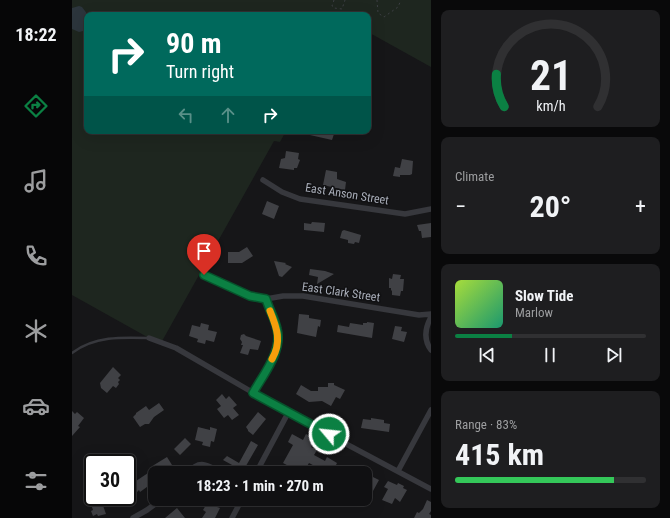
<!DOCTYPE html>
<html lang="en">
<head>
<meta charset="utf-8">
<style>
  body { margin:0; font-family:"Roboto Condensed",sans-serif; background:#1e1e20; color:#f1f3f6; height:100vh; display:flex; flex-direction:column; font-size:15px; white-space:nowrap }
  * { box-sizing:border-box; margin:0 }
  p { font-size:13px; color:#9c9d9f }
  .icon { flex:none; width:22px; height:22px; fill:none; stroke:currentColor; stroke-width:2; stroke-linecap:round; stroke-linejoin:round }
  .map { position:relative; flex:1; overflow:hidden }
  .side { display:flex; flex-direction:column; gap:10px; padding:10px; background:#09090a; width:239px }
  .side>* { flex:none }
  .banner { position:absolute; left:12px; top:12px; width:287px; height:122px; border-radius:8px; box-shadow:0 4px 16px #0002,0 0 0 1px #303032; background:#00695c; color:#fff; overflow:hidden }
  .speed { position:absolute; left:12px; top:454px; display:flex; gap:8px; font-size:20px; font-weight:700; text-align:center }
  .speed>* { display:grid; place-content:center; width:52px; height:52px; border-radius:50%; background:#101012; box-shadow:0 4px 16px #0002,0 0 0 1px #303032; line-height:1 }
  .speed .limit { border:2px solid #111; border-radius:6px; background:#fff; color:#111 }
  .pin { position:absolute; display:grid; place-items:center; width:34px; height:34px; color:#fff; margin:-41px -17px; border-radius:50% 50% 50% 0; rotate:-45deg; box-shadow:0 0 4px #0007 }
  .pin .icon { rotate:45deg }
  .me { position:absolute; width:44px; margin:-22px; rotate:298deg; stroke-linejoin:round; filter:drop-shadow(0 0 3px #0008) }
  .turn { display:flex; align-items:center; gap:14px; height:84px; padding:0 16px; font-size:18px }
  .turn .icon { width:52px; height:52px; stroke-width:2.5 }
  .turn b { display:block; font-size:28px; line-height:34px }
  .lanes { display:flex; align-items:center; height:38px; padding:0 16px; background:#0003; justify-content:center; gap:20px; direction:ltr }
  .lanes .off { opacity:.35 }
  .big { font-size:30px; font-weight:700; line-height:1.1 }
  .side .widget { flex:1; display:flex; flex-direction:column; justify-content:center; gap:6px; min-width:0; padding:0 14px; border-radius:8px; background:#1e1e20 }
  .side .dial { align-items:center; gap:0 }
  .dial svg { height:104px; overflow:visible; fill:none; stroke:#303032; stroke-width:7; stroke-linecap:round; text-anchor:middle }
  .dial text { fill:#f1f3f6; stroke:none }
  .song { display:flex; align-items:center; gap:12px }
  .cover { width:48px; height:48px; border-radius:6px; background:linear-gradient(135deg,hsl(80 70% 55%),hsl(160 70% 35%)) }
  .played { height:4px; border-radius:2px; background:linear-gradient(90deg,#0b8043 30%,#303032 30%) }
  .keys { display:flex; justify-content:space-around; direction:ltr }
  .heat { display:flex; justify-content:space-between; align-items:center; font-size:22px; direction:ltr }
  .charge { height:6px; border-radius:3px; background:linear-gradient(90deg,#34c759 83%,#303032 0) }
  .trip { position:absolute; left:76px; top:466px; width:224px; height:40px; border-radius:8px; background:#101012; box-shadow:0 4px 16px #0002,0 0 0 1px #303032; font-weight:700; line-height:40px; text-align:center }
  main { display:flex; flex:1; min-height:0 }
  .tabs { display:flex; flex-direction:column; width:72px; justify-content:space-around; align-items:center; background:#060607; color:#9c9d9f }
  .tabs .icon { width:28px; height:28px }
  .tabs .selected { color:#0b8043 }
  .tabs b { font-size:18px; color:#f1f3f6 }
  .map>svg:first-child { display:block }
</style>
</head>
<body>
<main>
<nav class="tabs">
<b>18:22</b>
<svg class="icon selected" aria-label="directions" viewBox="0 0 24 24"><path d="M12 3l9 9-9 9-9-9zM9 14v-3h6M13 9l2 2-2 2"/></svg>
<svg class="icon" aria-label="music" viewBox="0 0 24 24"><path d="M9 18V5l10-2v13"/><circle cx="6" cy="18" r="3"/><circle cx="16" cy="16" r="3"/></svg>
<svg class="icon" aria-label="phone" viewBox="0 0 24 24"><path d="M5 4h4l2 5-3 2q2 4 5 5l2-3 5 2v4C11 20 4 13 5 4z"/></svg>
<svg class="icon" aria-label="climate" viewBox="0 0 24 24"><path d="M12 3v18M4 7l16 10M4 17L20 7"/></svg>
<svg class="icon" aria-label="car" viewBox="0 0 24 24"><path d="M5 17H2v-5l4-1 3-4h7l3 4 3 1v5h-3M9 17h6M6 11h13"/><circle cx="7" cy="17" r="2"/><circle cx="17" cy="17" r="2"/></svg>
<svg class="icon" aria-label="filters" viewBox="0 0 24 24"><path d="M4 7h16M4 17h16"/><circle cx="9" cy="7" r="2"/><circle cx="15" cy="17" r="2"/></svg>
</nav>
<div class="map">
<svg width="359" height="518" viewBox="0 0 359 518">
  <rect width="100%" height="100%" fill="#161618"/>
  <!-- green -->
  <path fill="#1e261f" d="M0 0H359V67L296 32V15H15V131H214L208 142 202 141 89 343 77 338 0 295Z"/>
  <!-- water -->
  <path fill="#2c353c" d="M7 6 10 7 16 15 15 30 7 32 0 29V8Z"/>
  <!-- building -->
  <path fill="#404145" d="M229 131H263L260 140 229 133Z
    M214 151 227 153 226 159 228 160 225 168H222V170L207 168 209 159 213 158Z
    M330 159 341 161 340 174 338 175H328V177L321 176 323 167 328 168Z
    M254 170 265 172V179L274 182 273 190 251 185Z
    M195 201 207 206 202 219 190 214Z
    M240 222 253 223 252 232 232 230V223L239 224Z
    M359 223V237L350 238 349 231H347L345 225Z
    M272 230 289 235 287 243 283 242 282 244 276 243V240L268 238 270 231Z
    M175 247 181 256 170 263H156V252H167Z
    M202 261 214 263 213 264 220 267 210 277 207 276Z
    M238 269 253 271 262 274 245 284 246 277 237 275Z
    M321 274 329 275 328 279H332L331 291H329L328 296 320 295V291L319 290V288H317V278L320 279Z
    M227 314 237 315V318L249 320 248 327 246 326 244 337 225 333Z
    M295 322 302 323 300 338 265 332 266 325 277 327 278 323 291 325V323H295Z
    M129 323 137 325 136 330 145 332 142 342 134 340 133 344 125 342 126 339 117 336 120 325 128 327Z
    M323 326 330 327 329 331 335 332 332 342 320 339Z
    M172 334 174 336 189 341 186 350 178 349 176 355 168 353 171 345H169L170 342 168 339 169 335Z
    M41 367 49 375 46 378 48 380 46 382 47 384 44 388 41 386 35 393 29 388 28 383Z
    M256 383H262V385L273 390 268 399 264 397 259 406 250 401 237 402 224 394 229 385 239 391H246V387H256Z
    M150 394 154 399 157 396 165 405 161 408 167 415 160 420 156 415 152 418 145 409 149 406 144 400Z
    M87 403 92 410 82 417 77 424H73L68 427 61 417 64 414V413L74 406 77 410Z
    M0 411 3 414 5 412 12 418 6 426 8 427 0 436Z
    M186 412 194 419 181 435 176 431V430L174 427Z
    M299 418 312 420V423L318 424 317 432 289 428 291 419 299 420Z
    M126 427 138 430V427L145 429 142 442 139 441 138 447 130 445 131 442 123 440Z
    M220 434 231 440 234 434 240 437 238 440 242 442 239 447 245 450 242 455 253 461 255 457 265 463 263 467 267 468 264 473H251L252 471 237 463 231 473H230L211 463 221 445 216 442Z
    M113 438 119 444 108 455 102 449Z
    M179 441 186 445 171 471 151 460 155 456 167 463Z
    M95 457 100 465 91 473H83V476L76 480 79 484 68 492 67 490 64 493 58 485 79 471 78 469 82 465Z
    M293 473 307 480 301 491 293 487Z
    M316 481 325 485 326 483 332 486 331 488 335 490 328 502 323 498 320 504 310 500 316 489 312 487Z
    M22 497H28L34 514 26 516 25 514 21 516 19 511 21 510 19 504 23 503Z
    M41 497H61L47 506Z
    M140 499 148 501 145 507 148 508 143 518H130L134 512 131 510 134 505 136 506Z
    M355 500 359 502V511L357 514 359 515V518H342L345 512 347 513 351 509Z
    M105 508 113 518H93Z"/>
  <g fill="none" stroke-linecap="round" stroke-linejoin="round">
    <!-- path -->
    <path stroke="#3d3f44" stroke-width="1" stroke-dasharray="2 3" stroke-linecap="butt" d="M262 0 260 6 262 8 270 9 273 0
      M305 0 306 13 312 17 326 7 329 0"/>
    <!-- service -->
    <path stroke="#37383d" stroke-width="2.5" d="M0 353C22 336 50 337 76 338"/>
    <!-- minor -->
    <path stroke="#37383d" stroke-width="5.5" d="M191 180 210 192 228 199 333 214 359 209
      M132 275 178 296 194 299 211 296H231L347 315 359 314
      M359 317C353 328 351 339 359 350
      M77 338 104 348 216 413 359 489
      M181 393C191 375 211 351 205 329 203 319 197 309 194 299
      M326 471 359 410
      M116 473C128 458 136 466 150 473
      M184 473 216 413
      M61 518 75 510 90 499
      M160 518 170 499"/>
  </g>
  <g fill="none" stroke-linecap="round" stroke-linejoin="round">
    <!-- route casing -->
    <g stroke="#07532c" stroke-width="10">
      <path id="route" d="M132 275 178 296 194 299C197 309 203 319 205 329 211 351 191 375 181 393L257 434"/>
    </g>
    <!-- route -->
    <use href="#route" stroke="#0b8043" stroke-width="7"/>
    <!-- slow -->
    <path stroke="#f59e0b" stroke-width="7" d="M198 311C205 328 210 342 200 359"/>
  </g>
  <g text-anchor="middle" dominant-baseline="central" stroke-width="3" stroke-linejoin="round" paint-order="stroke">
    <!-- street labels -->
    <g font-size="12" fill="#a8adb8" stroke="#111113">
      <text transform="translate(275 194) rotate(9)">East Anson Street</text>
      <text transform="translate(269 292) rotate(8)">East Clark Street</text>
    </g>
  </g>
</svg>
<div class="speed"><div class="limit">30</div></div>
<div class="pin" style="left:132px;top:275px;background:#d93025"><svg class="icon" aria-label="arrive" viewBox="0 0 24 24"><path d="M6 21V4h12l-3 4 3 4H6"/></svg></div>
<svg class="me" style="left:257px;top:434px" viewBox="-20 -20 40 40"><circle r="17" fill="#0b8043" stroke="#fff" stroke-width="3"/><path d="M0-11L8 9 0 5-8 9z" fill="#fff"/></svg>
<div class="trip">18:23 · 1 min · 270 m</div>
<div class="banner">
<div class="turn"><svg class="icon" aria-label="right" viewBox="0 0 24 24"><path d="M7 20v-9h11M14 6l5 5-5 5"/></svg><div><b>90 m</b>Turn right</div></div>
<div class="lanes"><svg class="icon off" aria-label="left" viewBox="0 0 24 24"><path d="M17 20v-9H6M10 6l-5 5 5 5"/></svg><svg class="icon off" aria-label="ahead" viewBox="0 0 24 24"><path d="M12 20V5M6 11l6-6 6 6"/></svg><svg class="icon" aria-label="right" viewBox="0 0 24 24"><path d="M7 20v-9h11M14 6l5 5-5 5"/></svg></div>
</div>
</div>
<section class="side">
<div class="widget dial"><svg viewBox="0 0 100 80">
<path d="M14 69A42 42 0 1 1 86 69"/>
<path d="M14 69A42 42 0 0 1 8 44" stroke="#0b8043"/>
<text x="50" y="56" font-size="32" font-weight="700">21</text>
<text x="50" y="72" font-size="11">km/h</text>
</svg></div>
<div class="widget"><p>Climate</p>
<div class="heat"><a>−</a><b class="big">20°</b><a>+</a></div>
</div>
<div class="widget">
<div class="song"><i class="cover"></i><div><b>Slow Tide</b><p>Marlow</p></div></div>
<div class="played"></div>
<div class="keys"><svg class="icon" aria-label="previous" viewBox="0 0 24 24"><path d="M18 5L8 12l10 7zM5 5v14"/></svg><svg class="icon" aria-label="pause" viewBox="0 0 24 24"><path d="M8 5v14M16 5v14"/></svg><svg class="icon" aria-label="next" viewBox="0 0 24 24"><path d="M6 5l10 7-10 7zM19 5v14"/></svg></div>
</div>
<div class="widget"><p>Range · 83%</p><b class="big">415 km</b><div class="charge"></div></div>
</section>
</main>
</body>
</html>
